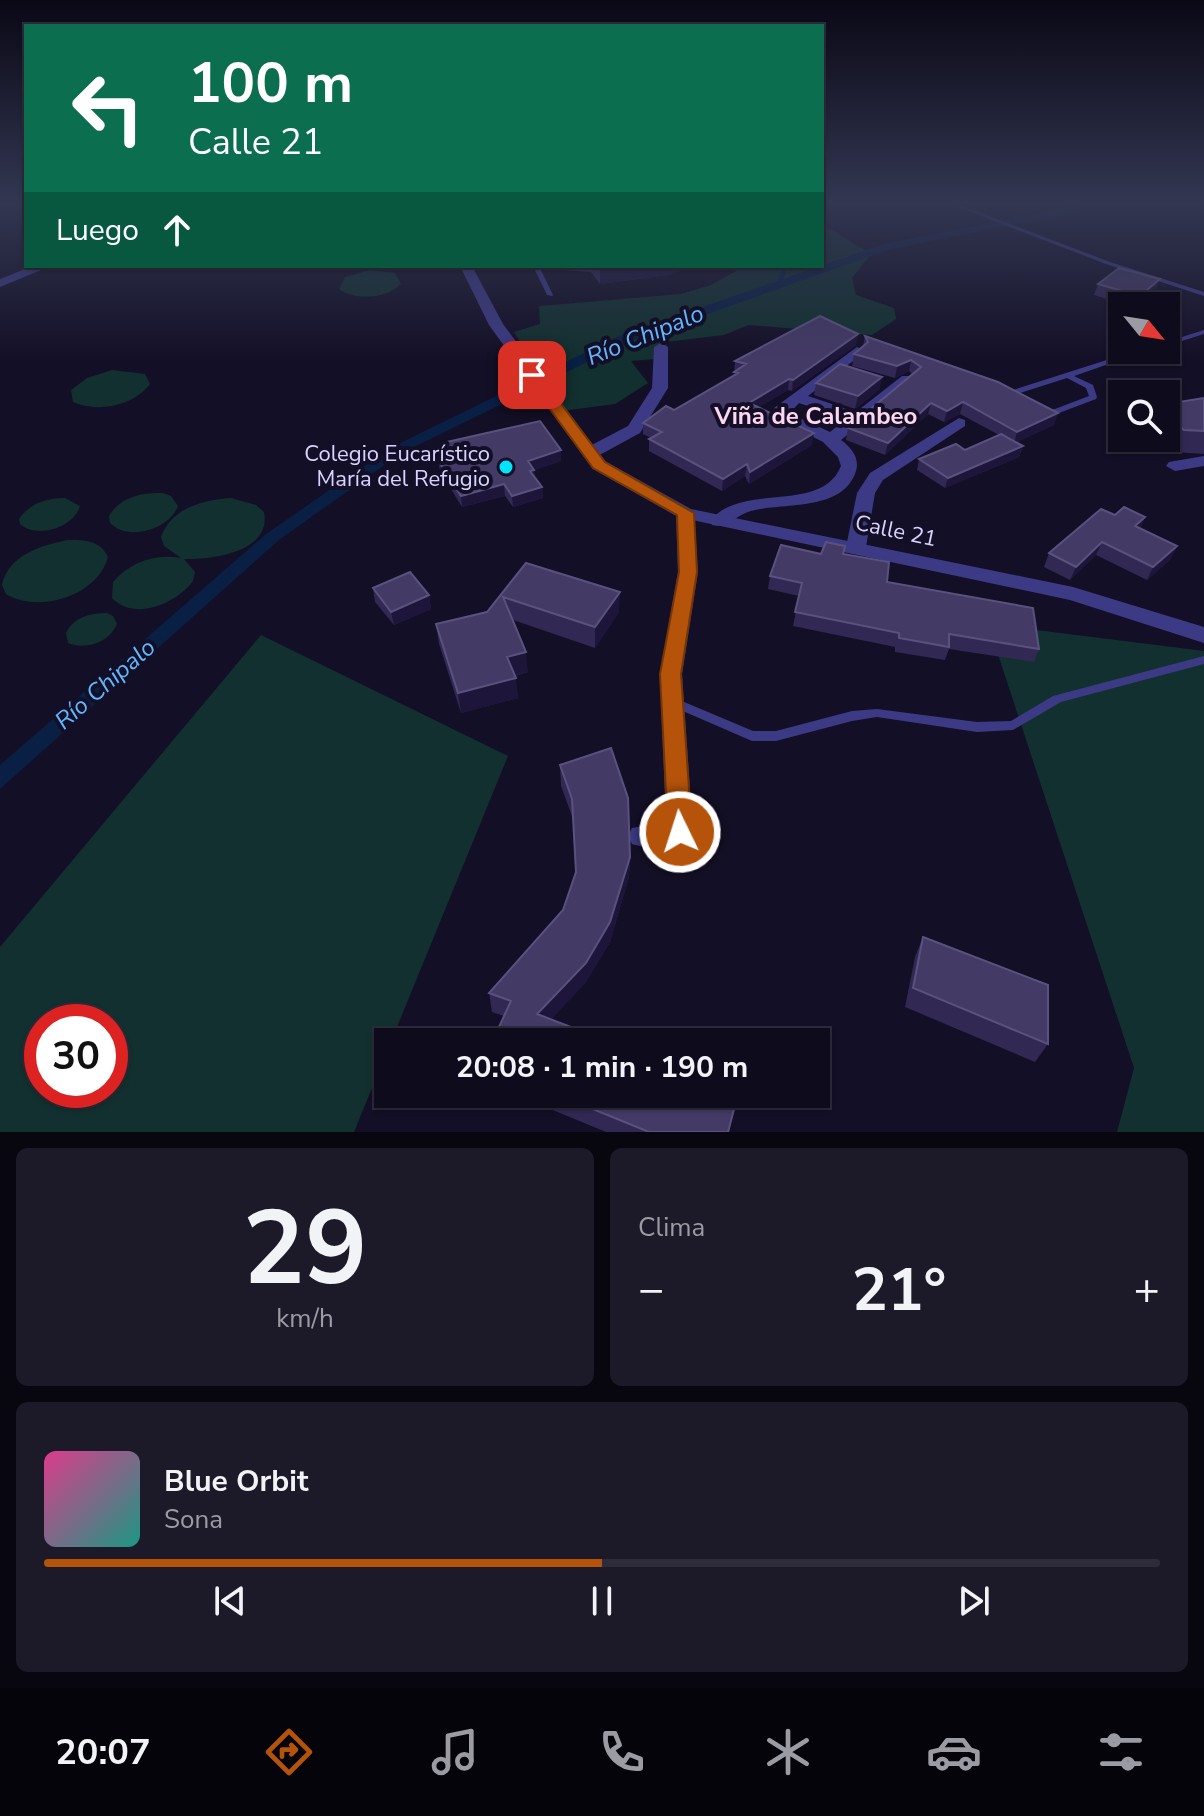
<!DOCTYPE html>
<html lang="es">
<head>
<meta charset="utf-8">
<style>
  body { margin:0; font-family:"Nunito Sans",sans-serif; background:#1c1929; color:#f1f3f6; height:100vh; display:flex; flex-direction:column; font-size:30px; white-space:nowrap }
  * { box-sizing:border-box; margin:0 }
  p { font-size:26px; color:#9b9ba3 }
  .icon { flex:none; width:44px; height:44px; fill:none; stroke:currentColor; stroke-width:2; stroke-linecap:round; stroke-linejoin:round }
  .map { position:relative; height:1132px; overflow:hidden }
  .drawer { display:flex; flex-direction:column; gap:16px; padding:16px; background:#08060f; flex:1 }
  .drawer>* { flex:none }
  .hud { position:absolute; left:24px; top:24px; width:800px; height:244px; border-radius:0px; box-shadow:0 2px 6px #0004,0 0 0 2px #2e2b3b; background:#0b6e4f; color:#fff; overflow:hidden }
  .needle { width:52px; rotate:120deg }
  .fabs { position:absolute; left:1108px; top:292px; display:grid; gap:16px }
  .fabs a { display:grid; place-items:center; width:72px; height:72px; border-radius:0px; background:#0e0b1c; box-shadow:0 2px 6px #0004,0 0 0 2px #2e2b3b; font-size:40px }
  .speed { position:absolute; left:24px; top:1004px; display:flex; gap:16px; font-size:40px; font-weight:700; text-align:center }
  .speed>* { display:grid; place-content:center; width:104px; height:104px; border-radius:50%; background:#0e0b1c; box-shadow:0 2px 6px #0004,0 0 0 2px #2e2b3b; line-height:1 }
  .speed .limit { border:12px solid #d22; background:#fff; color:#111 }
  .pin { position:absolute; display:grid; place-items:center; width:68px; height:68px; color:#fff; margin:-34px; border-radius:16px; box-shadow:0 4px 12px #0006 }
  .me { position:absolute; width:88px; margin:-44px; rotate:356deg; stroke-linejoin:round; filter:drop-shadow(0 0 6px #0008) }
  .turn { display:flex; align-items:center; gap:28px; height:168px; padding:0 32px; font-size:36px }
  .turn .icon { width:104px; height:104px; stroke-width:2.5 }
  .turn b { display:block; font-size:56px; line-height:68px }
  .then { display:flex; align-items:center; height:76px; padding:0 32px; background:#0003; gap:16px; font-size:30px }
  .big { font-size:60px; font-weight:700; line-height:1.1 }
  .drawer .tile { flex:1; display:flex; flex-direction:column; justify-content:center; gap:12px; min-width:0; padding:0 28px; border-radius:12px; background:#1c1929 }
  .drawer .dial { align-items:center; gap:0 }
  .dial b { font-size:104px; line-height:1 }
  .song { display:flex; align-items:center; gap:24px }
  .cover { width:96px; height:96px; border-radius:12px; background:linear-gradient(135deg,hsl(330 70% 55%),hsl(170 70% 35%)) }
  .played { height:8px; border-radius:4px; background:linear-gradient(90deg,#b45309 50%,#2e2b3b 50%) }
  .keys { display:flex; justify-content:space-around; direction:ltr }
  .heat { display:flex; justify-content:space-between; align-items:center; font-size:44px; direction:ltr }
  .drawer .tiles { flex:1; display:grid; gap:16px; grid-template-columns:1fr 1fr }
  .tile:last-child { grid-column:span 2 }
  .trip { position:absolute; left:374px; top:1028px; width:456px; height:80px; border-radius:0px; background:#0e0b1c; box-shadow:0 2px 6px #0004,0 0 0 2px #2e2b3b; font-weight:700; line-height:80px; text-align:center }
  .tab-bar { display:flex; height:128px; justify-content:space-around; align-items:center; background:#06040b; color:#9b9ba3 }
  .tab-bar .icon { width:56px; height:56px }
  .tab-bar .selected { color:#b45309 }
  .tab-bar b { font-size:36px; color:#f1f3f6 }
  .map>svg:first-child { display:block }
</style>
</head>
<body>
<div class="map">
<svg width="1204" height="1132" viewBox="0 0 1204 1132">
  <rect width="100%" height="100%" fill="#130f26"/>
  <!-- green -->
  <path fill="#12302f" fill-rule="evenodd" d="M822 228 832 230 871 254 852 278 856 295 894 308 896 319 872 335 749 325 724 335 666 342 668 358 631 361 648 383 615 404 562 411 514 332 540 324 539 306 681 294 711 285 745 266H822Z
    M370 270 395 273 401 284C386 299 356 301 339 289L345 277Z
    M112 370 145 374 150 384C134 406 97 413 73 402L71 390 87 378Z
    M163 493 171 496 178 506C170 529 128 542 110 523L109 516C120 497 142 492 163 493Z
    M65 498 80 506C74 528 36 539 20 524L19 519C30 503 47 498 65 498Z
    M231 498 256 505 264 512C272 552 212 560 184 559L195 572 193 581C177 603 135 622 112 598L113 582C130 562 155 553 181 558L164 546 161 537C171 508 203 500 231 498Z
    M68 540C85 540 100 540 108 557 98 596 38 614 6 594L2 585C8 555 42 545 68 540Z
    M107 613 113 616 117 624C109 643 86 650 68 643L66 633C74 617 90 613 107 613Z
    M988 624 1204 651V1132H1117L1134 1068Z
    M261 635 508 756 354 1132H0V947ZM42 1022H110V1090H42Z"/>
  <!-- water -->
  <path fill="#0a1f44" d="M1068 204H1084L1062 215 891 249 628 342 400 454 279 540 0 789V765L266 534 390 448 619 336 884 244 1052 211Z"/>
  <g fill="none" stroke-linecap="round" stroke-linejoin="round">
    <!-- stream -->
    <path stroke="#0a1f44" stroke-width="5" d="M780 284 785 266"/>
    <!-- service -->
    <path fill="#3d3a85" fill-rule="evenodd" d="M950 204H957L1110 262 1204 292V296L1106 264Z
      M533 266H539L553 295 552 296 547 295Z
      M1204 330V334L1166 346V342Z
      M1138 350H1149L1074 376 1093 385 1097 397 1096 399 1059 413 1039 414V410L1055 409 1089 396 1086 388 1067 378 1020 393 1019 403H1013L1012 401 1013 390Z
      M1204 656V664L1061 702 1013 730 977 732 877 717 852 721 776 741H752L669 705 667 702 669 699 673 698 677 699 753 731H776L852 711 877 709 977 722 1011 721 1053 696Z"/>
    <!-- minor -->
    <path fill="#3d3a85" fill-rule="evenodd" d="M33 266H51L0 287V279Z
      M661 343 668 347V388L640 433 596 457H584L581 453 584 449 628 426 652 388 654 347Z
      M857 347 864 351 862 354 808 396 856 412 902 376H912L915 379 841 440C851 447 860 458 856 471 843 512 784 502 751 511 737 514 728 529 712 525L710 521C742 481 821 515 841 466L838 457 823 442 776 418 774 408ZM799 403 846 419 830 432 790 413Z
      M959 418 965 420V426L883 480 875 493 866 547 863 551H849L846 547 857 493 870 473Z
      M1204 456V466L1175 471 1166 466 1169 462Z
      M685 507 694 513 698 572 682 674 693 832 689 840C673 846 648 850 632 844L628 836 632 828 666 822 660 674 678 572 676 513Z"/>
    <!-- tertiary -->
    <path fill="#3d3a85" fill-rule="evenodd" d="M460 266H472L503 324 605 461 691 509 1073 587 1204 627V643L1070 600 678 517 593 469 489 325Z"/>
  </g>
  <!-- wall -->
  <path fill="#312854" d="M561 266H692L668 275 600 284 591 272 563 270Z
    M1098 284 1156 290 1137 306H1130L1094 295Z
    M865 336 1054 425 1016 442 1023 446 1019 457 945 488 917 470 919 459 965 450 999 435 960 414 944 422 928 414 885 455 846 440 848 428 912 374 909 371 895 378 852 366 854 354 863 346Z
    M856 345 792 391 788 390 759 407 812 445 749 484 745 476 722 491 649 451V439L651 438 643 434V423L674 410 734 376 735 361Z
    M816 383 880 389 855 409 814 395Z
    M1204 398V454L1174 452 1153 438H1166V404Z
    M447 442 561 461 534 470 535 477 542 487 543 498 513 507 505 496 462 507 440 471 438 460 450 455Z
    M1115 515 1145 517 1140 529 1177 546 1170 560 1147 580 1096 555 1070 580 1044 567 1049 553Z
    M845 546 844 554 887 582 1039 649 1034 662 949 649 945 660 895 652V647L793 626 799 596 768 589 770 576 821 554Z
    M526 563 619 612 595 648 513 620 528 672 515 676 518 698 461 713 439 644 436 624 487 612Z
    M373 588 429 595 431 609 394 625 375 602Z
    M560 765 630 857 629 877 610 942 586 982 551 1019 504 1016 492 1012 489 993 563 910 576 874 573 819 561 786Z
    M923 937 1048 1044 1035 1062 905 1007 915 957Z
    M514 1094H738L729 1132H606Z"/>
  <!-- shaded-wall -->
  <path fill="#1d163a" d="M600 266H692L668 275 600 284Z
    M1160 279 1156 290 1136 306 1140 296Z
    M858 334 856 345 792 391 793 380Z
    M911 360 909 371 895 378 897 366Z
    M882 377 880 389 855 409 858 396Z
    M789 379 788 390 748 414 749 403Z
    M963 402 960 414 944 422 947 411Z
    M931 403 928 414 885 455 888 443Z
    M1058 413 1054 425 1014 444 1017 432Z
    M814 433 812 445 749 484 750 472Z
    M1023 446 1019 457 945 488 948 478Z
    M561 450V461L534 470 535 481 531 482 528 461Z
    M747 464 745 476 722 491 723 479Z
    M504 484 505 496 462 507 461 496Z
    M542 487 543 498 513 507 512 496Z
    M1145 517 1139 530 1135 526Z
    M1102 542 1096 555 1070 580 1076 567Z
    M1177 546 1170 560 1147 580 1153 567Z
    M620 592 619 612 595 648V627Z
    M429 595 431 609 394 625 391 612Z
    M526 652 528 672 509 677 507 657Z
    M516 678 518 698 461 713 458 693Z
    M630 857 629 877 610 942 586 982 539 1033 537 1014Z"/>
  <!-- building -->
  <path fill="#433a66" stroke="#5a527e" stroke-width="2" d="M1119 268 1160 279 1140 296 1098 284Z
    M820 316 858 334 793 380 789 379 749 403 814 433 750 472 747 464 723 479 649 439 662 432 643 423 666 406 674 410 738 373 734 372 746 364 735 361Z
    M865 336 998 382 1058 413 1017 432 963 402 947 411 931 403 888 443 848 428 921 367 911 360 897 366 854 354 868 342Z
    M840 364 882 377 858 396 816 383Z
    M1204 398V431L1184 430 1166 418V404Z
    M540 421 561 450 528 461 534 470 530 471 542 487 512 496 504 484 461 496 438 460 453 453 447 442Z
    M1001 434 1023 446 948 478 919 459 956 444 965 450Z
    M1124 507 1145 517 1135 526 1177 546 1153 567 1102 542 1076 567 1049 553 1101 509 1115 515Z
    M826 542 845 546 843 554 889 562 887 582 1033 608 1039 649 949 634V647L899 638V633L795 612 802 583 770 576 781 545 821 554Z
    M526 563 620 592 595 627 503 597 526 652 507 657 516 678 458 693 436 624 487 612Z
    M410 572 429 595 391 612 373 588Z
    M611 748 628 798 630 857 610 922 586 963 537 1014 610 1042H492L511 1001 489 993 563 910 576 872 572 799 560 765Z
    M923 937 1048 985V1044L913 988Z
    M556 1094H738L728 1132H649Z"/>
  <!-- sky -->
  <linearGradient id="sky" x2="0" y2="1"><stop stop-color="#0a0815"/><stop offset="0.56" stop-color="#333752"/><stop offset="1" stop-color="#333752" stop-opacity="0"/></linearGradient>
  <rect width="1204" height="362" fill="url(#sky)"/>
  <!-- route -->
  <path fill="#b45309" stroke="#753606" stroke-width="2" d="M527 372H537L605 462 694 513 697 572 681 674 692 832 689 839 680 843 672 839 668 832 660 674 679 572 677 515 593 468 525 375Z"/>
  <!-- markers -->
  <circle fill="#00e5ff" stroke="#130f26" stroke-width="3" cx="506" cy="467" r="8"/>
  <g text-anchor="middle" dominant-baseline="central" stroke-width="8" stroke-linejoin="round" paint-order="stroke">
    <!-- poi labels -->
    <g font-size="22" fill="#d9d4ff" stroke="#130f26" text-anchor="end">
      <text x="490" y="454">Colegio Eucarístico<tspan x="490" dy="25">María del Refugio</tspan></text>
    </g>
    <!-- street labels -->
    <g font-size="22" fill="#d9d4ff" stroke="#130f26">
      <text transform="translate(896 531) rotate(12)">Calle 21</text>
    </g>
    <!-- water labels -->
    <g font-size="24" font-style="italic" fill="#62b6ff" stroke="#130f26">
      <text transform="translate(645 335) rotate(-22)">Río Chipalo</text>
      <text transform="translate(105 684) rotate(-41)">Río Chipalo</text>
    </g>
    <!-- neighbourhood labels -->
    <g font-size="24" font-weight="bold" fill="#ffd6f0" stroke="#130f26">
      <text x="816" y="416">Viña de Calambeo</text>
    </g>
  </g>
</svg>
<div class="fabs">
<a><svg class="needle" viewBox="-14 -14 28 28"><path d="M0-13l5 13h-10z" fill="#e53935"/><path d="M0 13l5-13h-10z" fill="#9b9ba3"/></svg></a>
<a><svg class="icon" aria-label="search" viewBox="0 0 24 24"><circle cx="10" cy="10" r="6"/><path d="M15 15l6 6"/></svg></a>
</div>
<div class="speed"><div class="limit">30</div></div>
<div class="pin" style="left:532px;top:375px;background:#d93025"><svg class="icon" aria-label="arrive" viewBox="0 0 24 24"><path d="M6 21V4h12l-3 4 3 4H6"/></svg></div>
<svg class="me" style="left:680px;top:832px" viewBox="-20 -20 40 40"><circle r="17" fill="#b45309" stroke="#fff" stroke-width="3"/><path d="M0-11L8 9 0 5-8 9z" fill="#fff"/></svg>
<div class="trip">20:08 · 1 min · 190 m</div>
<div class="hud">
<div class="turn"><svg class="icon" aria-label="left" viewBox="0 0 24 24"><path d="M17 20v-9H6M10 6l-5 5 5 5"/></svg><div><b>100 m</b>Calle 21</div></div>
<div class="then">Luego<svg class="icon" aria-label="ahead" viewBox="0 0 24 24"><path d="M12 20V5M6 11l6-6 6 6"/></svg></div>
</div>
</div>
<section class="drawer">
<div class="tiles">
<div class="tile dial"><b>29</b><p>km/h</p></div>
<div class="tile"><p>Clima</p>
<div class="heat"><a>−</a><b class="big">21°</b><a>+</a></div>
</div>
<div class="tile">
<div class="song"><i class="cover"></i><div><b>Blue Orbit</b><p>Sona</p></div></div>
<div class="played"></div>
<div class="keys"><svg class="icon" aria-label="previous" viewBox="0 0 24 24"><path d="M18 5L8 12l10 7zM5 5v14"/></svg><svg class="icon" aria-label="pause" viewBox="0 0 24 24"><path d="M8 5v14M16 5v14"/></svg><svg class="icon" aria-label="next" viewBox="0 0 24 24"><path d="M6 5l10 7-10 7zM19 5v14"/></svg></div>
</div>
</div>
</section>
<nav class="tab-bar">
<b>20:07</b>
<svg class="icon selected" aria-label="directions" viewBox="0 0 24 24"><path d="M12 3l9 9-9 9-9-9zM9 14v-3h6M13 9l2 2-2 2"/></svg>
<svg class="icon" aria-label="music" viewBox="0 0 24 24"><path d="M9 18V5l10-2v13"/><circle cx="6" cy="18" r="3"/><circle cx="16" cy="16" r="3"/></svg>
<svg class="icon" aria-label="phone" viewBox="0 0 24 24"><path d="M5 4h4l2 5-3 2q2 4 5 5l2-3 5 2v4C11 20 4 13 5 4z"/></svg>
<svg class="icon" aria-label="climate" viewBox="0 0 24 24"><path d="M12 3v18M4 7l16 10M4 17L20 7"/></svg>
<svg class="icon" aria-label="car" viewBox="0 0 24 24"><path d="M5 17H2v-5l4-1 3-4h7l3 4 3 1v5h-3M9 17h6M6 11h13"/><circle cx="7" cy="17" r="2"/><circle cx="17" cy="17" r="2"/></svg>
<svg class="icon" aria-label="filters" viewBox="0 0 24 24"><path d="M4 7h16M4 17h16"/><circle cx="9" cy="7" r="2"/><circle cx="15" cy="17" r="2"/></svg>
</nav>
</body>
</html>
